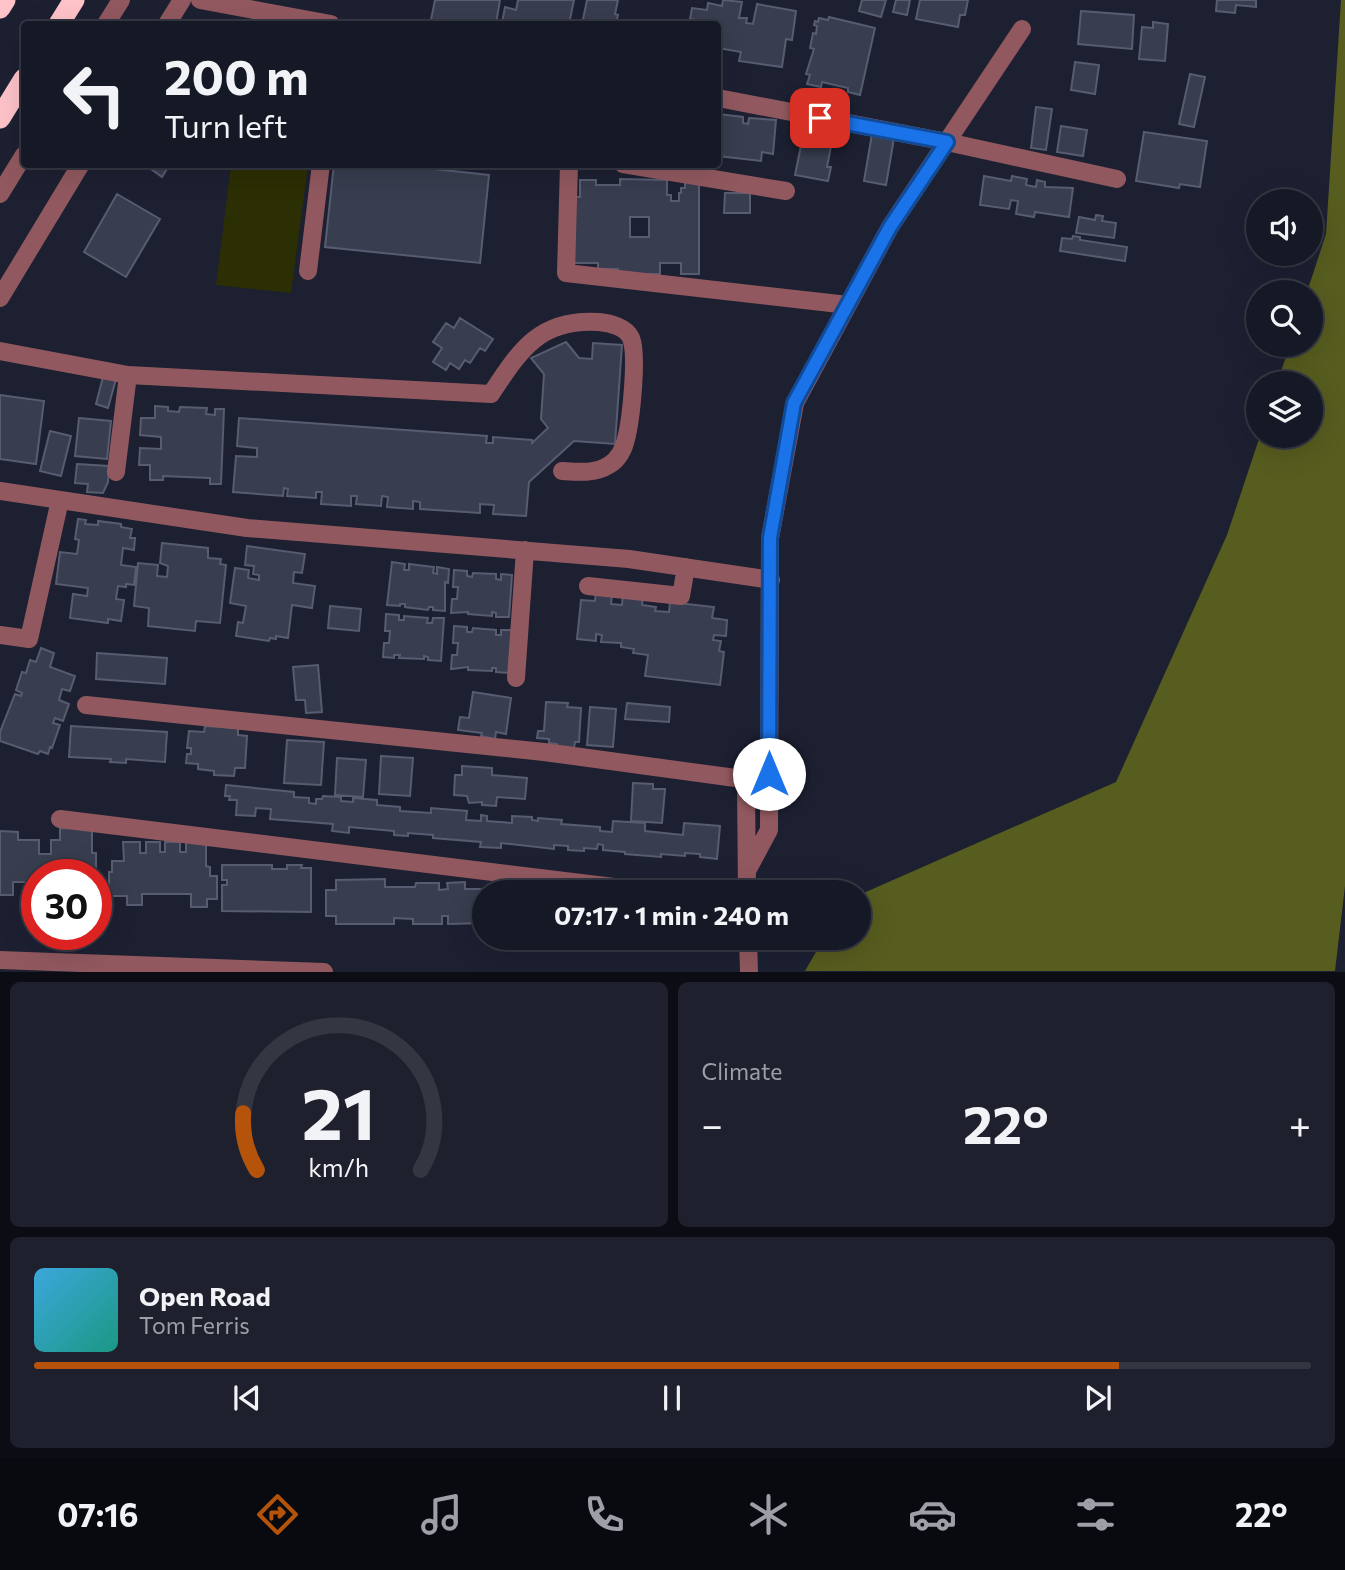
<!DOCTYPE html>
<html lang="en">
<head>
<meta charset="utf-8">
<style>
  body { margin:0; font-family:Commissioner,sans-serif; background:#1e212d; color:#f1f3f6; height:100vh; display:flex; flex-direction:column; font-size:26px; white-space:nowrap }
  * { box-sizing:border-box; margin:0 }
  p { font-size:23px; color:#9da0a7 }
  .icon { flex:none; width:38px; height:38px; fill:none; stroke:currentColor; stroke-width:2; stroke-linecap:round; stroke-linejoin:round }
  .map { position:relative; height:972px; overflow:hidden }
  .side { display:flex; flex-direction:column; gap:10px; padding:10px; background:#0c0d14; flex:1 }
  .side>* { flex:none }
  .hud { position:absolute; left:21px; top:21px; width:700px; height:147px; border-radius:7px; box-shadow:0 7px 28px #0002,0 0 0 2px #343742; background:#151825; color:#f1f3f6; overflow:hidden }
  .buttons { position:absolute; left:1246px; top:189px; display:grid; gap:14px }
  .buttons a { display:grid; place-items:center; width:77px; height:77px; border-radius:50%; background:#151825; box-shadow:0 7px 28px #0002,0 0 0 2px #343742; font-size:35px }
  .speed { position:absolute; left:21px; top:859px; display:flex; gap:14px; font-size:35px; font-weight:700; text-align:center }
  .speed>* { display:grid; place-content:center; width:91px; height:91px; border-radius:50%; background:#151825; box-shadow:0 7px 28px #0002,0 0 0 2px #343742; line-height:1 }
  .speed .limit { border:10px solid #d22; background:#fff; color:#111 }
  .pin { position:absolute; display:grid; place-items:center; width:60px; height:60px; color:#fff; margin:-30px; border-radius:14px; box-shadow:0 4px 10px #0006 }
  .me { position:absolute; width:77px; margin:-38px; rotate:0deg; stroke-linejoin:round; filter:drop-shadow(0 0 5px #0008) }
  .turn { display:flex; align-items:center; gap:24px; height:147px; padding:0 28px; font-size:32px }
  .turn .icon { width:91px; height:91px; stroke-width:2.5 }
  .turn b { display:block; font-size:49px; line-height:60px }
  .big { font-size:52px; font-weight:700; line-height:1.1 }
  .side .widget { flex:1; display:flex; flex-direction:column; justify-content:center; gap:10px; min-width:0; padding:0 24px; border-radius:10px; background:#1e212d }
  .side .dial { align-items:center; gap:0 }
  .dial svg { height:182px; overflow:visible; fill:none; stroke:#343742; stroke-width:7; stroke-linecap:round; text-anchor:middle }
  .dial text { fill:#f1f3f6; stroke:none }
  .song { display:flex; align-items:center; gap:21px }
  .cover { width:84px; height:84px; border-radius:10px; background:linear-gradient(135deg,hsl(200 70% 55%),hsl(170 70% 35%)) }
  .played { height:7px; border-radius:4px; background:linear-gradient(90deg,#b45309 85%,#343742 85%) }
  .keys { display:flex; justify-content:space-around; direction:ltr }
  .heat { display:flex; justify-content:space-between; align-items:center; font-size:38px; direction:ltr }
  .side .tiles { flex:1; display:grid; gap:10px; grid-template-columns:1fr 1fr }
  .widget:last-child { grid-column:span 2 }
  .trip { position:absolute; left:472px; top:880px; width:399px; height:70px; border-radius:35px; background:#151825; box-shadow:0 7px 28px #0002,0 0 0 2px #343742; font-weight:700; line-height:70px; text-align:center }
  .tab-bar { display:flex; height:112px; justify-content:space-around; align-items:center; background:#080a0f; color:#9da0a7 }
  .tab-bar .icon { width:49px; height:49px }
  .tab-bar .active { color:#b45309 }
  .tab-bar b { font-size:32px; color:#f1f3f6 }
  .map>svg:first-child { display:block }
</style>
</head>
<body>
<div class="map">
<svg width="1345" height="972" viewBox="0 0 1345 972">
  <rect width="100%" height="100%" fill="#1c2031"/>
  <!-- green -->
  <path fill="#2c2f03" d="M231 165H308L291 293 216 285Z"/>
  <!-- forest -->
  <path fill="#575c1f" d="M1341 0H1345V886L1335 971H805L824 938H859V895L1116 782 1227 535 1260 436H1311V383H1277L1290 345H1311V292H1307L1326 234Z"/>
  <!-- building -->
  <path fill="#383d4f" stroke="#575c70" stroke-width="2" fill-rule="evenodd" d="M435 0H500L496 24H475L455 21 454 24 431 20Z
    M518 0H574L569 24 502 23 505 7 516 10Z
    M587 0H618L615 14 618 15 616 24H582Z
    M723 0 742 2 739 18H747L746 23 753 24 757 4 796 11 792 40 786 39 782 67 739 61 741 52 718 48V24H689L690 22 703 24V21L690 19 692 8 707 10 708 3 722 6Z
    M862 0H886L881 17 859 11Z
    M896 0H910L907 15 893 12Z
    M920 0H968L965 15H960L958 27 916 19Z
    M1217 0H1256V7L1236 5 1235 13 1216 11Z
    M1081 11 1134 15 1132 49 1078 44Z
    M829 17 875 28 860 95 848 92V88L822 82 821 87 807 84 810 75 806 74 814 49 810 48 813 33 816 34 817 26 814 25 815 21 818 22 819 18 828 20Z
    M1153 22 1168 24 1165 61 1139 59 1142 27 1153 28Z
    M1075 62 1099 65 1095 94 1071 90Z
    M1190 74 1205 77 1194 127 1179 124Z
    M1036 107 1052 109 1046 150 1031 148Z
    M718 114 743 117V123L748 124 749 118 776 120 773 154 762 152 761 161 718 156Z
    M805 126 834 131 827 167H831L828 181 795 175Z
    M1061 126 1087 130 1083 156 1057 152Z
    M1144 132 1207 141 1200 187 1180 184 1179 188 1136 181Z
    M872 134 894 138 886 185 864 181Z
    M144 164H170L162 177Z
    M334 164H388L489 175 480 263 325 247Z
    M984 176 1011 181 1012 176 1027 179 1026 185 1036 187 1037 180 1045 182V187L1073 188 1069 217 1035 212 1034 217 1016 214 1018 201 1011 200 1009 209 980 205Z
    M620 179 667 180V195H671V201H679V193H681V188H685V179L699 180V274H681V263H660V274H618V269H598V263H574V197H580V180H596V185H620ZM630 217H649V237H630Z
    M725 193H750V213H724Z
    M117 194 160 219 126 277 84 252Z
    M1096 215 1103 216 1102 221 1116 223 1114 238 1076 233 1079 217 1095 220Z
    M1073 236 1080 237V240L1127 247 1125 261 1060 251 1062 238 1072 239Z
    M460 318 493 339 485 351 480 348 470 363 465 360 459 369 450 363 446 370 433 362 442 348 433 342 446 323 454 328Z
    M566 342 579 358 592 359 593 343 622 345 615 444 574 441 529 482 526 516 493 514 494 505 480 504V513L420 509V502L413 501V509L387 507 388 497 382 496 381 506 356 504 357 496H351V506L321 504 322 492H316V498L287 496 288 489 284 488 283 496 233 492 236 456 257 457V448L237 446 239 418 487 436 486 443H493V437L532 440V443L548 428 541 419 544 374 531 358Z
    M103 377 116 379 108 408 96 404Z
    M0 395 44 401 36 464 0 459Z
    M155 406 168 407V411L179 412 180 407 207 408 206 414 215 415V409H224L221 484H210V478L163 476V480H150V465H139L140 448 161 449V437L140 435 141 418H155Z
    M79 418 111 421 107 459 75 456Z
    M50 431 71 436 61 476 40 471Z
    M77 464 109 466 108 482 103 493 87 492 88 484 75 483Z
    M78 519 86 520 85 524 98 525V521L121 524V527L132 529 130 538H135L134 550 123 548 121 565 136 567 134 585 126 584V587L118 586 116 599 124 600 121 621 108 619V623L70 618 73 594 87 596 88 588 56 584 60 552 77 554 79 540 75 539Z
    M162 543 208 548V558L221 559 220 564 226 565 220 623 196 621 195 631 148 626 149 608 134 606 138 563 158 565 157 576 167 577 168 566 160 563Z
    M247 546 305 554 302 573 294 572 293 583 315 586 312 608 292 605 288 638 276 636V639L270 638 269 641 236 636 238 622 243 623 246 606 230 603 235 568 249 570 248 578 259 580V575L253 574 254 566 245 565Z
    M392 562 405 564 404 570H409V564L434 567 433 573 437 574V567L449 569 448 583 445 582V611L433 610V607H429L428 610 405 607V604H400V606L387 605Z
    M454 570 467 571V576L472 577 473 573 496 574V579L501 580V574L512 575 509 617H496V613L492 612V616L468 614V612L451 613 452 599H457L458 587H453Z
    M596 591 612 593 611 604 622 605 623 595 643 597 642 605 656 607 655 611 669 612 670 602 714 607 712 618 727 620 726 636 714 635 713 640 721 641 719 651 724 652 720 685 645 676 648 655 633 653 634 649 621 647V643L601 642 602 635 596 634V641L577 639 581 600 595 601Z
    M330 606 361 609 359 631 328 628Z
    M386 614 399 615V620H404V616L428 618 427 623H432L433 618H444L441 661 428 660V657L424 656V659L399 658 400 655H394V658L383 657 384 643H389L390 631H385Z
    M454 626 467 627V632H472L473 628 496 630V635H501V630H512L509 673 496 672V668H492V671L468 670V667L451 669 452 655H457L458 643H453Z
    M41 648 54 653 50 667 75 676 70 691 62 689 59 700 69 704 63 721 55 718 53 723 60 725 52 748 50 747 48 754 40 751 38 754 0 741V732L15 694 21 696 22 693 16 690 22 672 26 673 30 660 36 662Z
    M97 653 167 658 165 684 96 679Z
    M318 665 322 712 306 713 305 700H296L293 667Z
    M473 692 511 698 506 734 496 732 495 739 481 736 482 733 458 730 460 717 469 718Z
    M546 702 568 703 567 707 581 708 579 742H575L574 748 556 747 557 744 549 743V739L537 738 538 731H544Z
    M627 703 670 707 669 722 625 719Z
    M590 707 616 709 613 747 587 745Z
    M71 726 167 732 165 762 126 759V763L110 762 111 759 69 757Z
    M205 726 238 728V735L247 736 245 768H235L234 776 214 775V771L198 769V764L186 763 187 754H191V748H187L189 731 204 732Z
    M287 740 324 742 321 785 284 783Z
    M381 756 413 758 410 796 379 794Z
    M337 758 366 760 363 797 335 795Z
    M462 766 492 768V775L527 778 525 799 497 797 496 806 482 805V802L469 803 467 796 454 795 455 775H462Z
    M633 783 653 784V789H665L662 823 631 821Z
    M226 785 294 792V797L309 798V803L316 804V799H322L323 796 341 797V801L353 802V798L377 800V805L400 807V811L431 813V808L467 811 466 820 481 821V815L487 816V821L512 823V816L532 817V820L538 821V818L562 820 561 824 600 827V831L612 832 613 821 645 823V831L683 835 684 823 720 826 717 859 700 857V854L685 853V856L661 854V857L625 854V852L603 850V845L598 844 597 849 584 848V851L568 850V846L554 845V849L501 843V848L480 847 481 842 433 838V835L408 833V836L394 835V831L349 827V833L332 831 333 824 270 819 271 809 256 808 255 816 236 815 237 800H229L230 796H225Z
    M60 828 92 829V853H96V875H37V882H13V895H0V831L18 832V840H39V854H51V840H60Z
    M206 841V866L210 867V876H217V899H207V907H191V894H142V905H127V896H109V872H112V861H124L123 842H140V853H146V842H160V852H165V842H180V852H186V842Z
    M222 865H272V869H287V865H302L301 868H311V912L222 911V885H227V880H222Z
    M385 879V887H415L416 883H439V890L448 889 447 883 465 882V889H484L485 923 448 924V916H442V924H413V919L394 918V924H336V916H326V890H336V880Z"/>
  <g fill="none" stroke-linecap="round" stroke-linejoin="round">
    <!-- minor -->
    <path stroke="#91595f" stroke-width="18" d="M200 0 331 24
      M106 24 121 0
      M167 24 182 0
      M718 98 947 142 1117 179
      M569 164 566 273 848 305
      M623 164 786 191
      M0 194 24 155
      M308 271 321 164
      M0 298 81 164
      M0 351 128 375 491 394C520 350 540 318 599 322 610 323 626 327 631 338 638 355 631 420 626 439 624 449 618 460 609 465 595 474 578 472 562 471
      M116 472 128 375
      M0 491 247 528 629 559 771 580
      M588 586 681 596 686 567
      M0 635 29 639 60 500
      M516 678 525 550
      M86 705 544 752 743 779 746 787 747 892
      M60 819 655 892
      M747 871 769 830 770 538 795 403 890 227 1022 29
      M748 938 749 972
      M0 960 324 972"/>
    <!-- highway -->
    <path stroke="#fdc3c8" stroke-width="21" d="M0 8 5 0
      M59 24 74 0
      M0 118 24 79"/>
  </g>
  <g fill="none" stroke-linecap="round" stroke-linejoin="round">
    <!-- route casing -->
    <g stroke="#114b97" stroke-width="18">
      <path id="route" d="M769 774 770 538 794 403 890 227 947 142 820 118"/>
    </g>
    <!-- route -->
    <use href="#route" stroke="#1a73e8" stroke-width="12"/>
  </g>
</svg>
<div class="buttons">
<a><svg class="icon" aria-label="sound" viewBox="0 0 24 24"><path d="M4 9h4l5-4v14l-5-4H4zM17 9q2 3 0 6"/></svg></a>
<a><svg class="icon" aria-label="search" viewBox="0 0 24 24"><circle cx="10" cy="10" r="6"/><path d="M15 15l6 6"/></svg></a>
<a><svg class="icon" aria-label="layers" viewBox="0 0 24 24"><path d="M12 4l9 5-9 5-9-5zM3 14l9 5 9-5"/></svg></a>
</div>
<div class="speed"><div class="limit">30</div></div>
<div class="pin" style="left:820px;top:118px;background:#d93025"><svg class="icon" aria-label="arrive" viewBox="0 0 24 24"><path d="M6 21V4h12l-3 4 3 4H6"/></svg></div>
<svg class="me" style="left:769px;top:774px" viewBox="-20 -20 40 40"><circle r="19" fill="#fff"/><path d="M0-13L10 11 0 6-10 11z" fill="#1a73e8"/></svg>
<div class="trip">07:17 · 1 min · 240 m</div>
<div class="hud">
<div class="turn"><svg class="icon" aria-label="left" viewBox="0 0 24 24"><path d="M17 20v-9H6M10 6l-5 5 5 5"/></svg><div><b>200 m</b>Turn left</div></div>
</div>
</div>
<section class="side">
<div class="tiles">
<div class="widget dial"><svg viewBox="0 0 100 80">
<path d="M14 69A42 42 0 1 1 86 69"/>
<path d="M14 69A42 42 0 0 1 8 44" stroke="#b45309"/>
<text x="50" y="56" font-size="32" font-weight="700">21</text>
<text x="50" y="72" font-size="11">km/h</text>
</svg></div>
<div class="widget"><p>Climate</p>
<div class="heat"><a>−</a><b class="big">22°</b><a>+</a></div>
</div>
<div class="widget">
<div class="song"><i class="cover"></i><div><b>Open Road</b><p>Tom Ferris</p></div></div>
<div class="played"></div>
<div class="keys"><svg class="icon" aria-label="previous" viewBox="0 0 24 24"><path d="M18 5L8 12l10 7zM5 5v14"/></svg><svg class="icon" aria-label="pause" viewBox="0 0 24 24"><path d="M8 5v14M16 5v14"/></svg><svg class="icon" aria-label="next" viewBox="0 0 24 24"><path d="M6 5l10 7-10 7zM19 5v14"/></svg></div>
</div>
</div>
</section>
<nav class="tab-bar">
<b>07:16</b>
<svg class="icon active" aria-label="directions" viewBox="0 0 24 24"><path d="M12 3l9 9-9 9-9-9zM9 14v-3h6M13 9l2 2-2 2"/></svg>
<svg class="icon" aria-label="music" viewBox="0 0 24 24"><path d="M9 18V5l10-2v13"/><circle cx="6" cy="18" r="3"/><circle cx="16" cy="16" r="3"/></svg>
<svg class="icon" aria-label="phone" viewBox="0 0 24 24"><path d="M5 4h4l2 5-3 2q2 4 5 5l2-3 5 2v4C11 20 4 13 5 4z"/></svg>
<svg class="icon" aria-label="climate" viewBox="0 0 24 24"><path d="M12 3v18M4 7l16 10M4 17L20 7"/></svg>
<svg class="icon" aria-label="car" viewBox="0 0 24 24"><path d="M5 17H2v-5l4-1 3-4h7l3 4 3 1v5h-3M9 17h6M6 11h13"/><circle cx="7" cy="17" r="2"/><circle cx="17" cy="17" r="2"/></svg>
<svg class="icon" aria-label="filters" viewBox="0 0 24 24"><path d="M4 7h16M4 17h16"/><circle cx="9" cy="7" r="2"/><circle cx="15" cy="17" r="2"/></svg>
<b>22°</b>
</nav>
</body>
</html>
